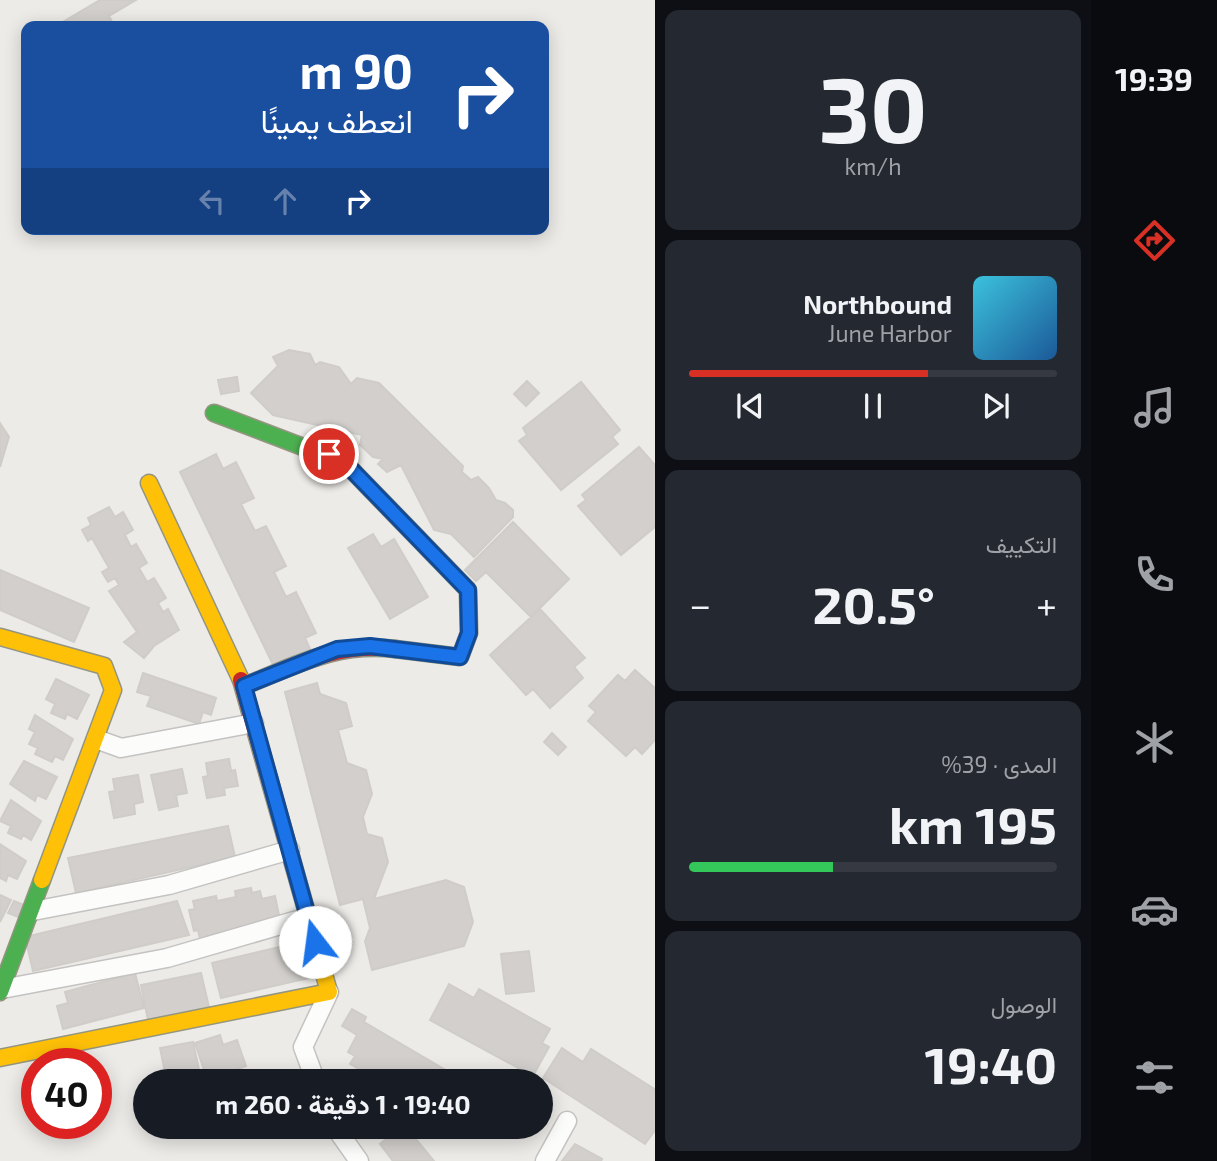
<!DOCTYPE html>
<html lang="ar">
<head>
<meta charset="utf-8">
<style>
  body { margin:0; font-family:"Exo 2",Vazirmatn,sans-serif; background:#242831; color:#f1f3f6; direction:rtl; height:100vh; display:flex; flex-direction:column; font-size:26px; white-space:nowrap }
  * { box-sizing:border-box; margin:0 }
  p { font-size:23px; color:#9ea1a6 }
  .icon { flex:none; width:38px; height:38px; fill:none; stroke:currentColor; stroke-width:2; stroke-linecap:round; stroke-linejoin:round }
  .map { position:relative; flex:1; overflow:hidden; direction:ltr }
  .side { display:flex; flex-direction:column; gap:10px; padding:10px; background:#0d0f14; width:436px }
  .side>* { flex:none }
  .hud { position:absolute; left:21px; top:21px; width:528px; height:214px; border-radius:14px; box-shadow:0 4px 18px #0003; direction:rtl; background:#1a4fa0; color:#fff; overflow:hidden }
  .speed { position:absolute; left:21px; top:1048px; display:flex; gap:14px; font-size:35px; font-weight:700; text-align:center }
  .speed>* { display:grid; place-content:center; width:91px; height:91px; border-radius:50%; background:#171b24; box-shadow:0 4px 18px #0003; line-height:1 }
  .speed .limit { border:10px solid #d22; background:#fff; color:#111 }
  .pin { position:absolute; display:grid; place-items:center; width:60px; height:60px; color:#fff; margin:-30px; border:4px solid #fff; border-radius:50%; box-shadow:0 2px 7px #0007 }
  .me { position:absolute; width:77px; margin:-38px; rotate:345deg; stroke-linejoin:round; filter:drop-shadow(0 0 5px #0008) }
  .turn { display:flex; align-items:center; gap:24px; height:147px; padding:0 21px; font-size:32px }
  .turn .icon { width:91px; height:91px; stroke-width:2.5 }
  .turn b { display:block; font-size:49px; line-height:60px }
  .lanes { display:flex; align-items:center; height:66px; padding:0 21px; background:#0003; justify-content:center; gap:35px; direction:ltr }
  .lanes .off { opacity:.35 }
  .big { font-size:52px; font-weight:700; line-height:1.1 }
  .side .widget { flex:1; display:flex; flex-direction:column; justify-content:center; gap:10px; min-width:0; padding:0 24px; border-radius:14px; background:#242831 }
  .side .dial { align-items:center; gap:0 }
  .dial b { font-size:91px; line-height:1 }
  .song { display:flex; align-items:center; gap:21px }
  .cover { width:84px; height:84px; border-radius:10px; background:linear-gradient(135deg,hsl(190 70% 55%),hsl(210 70% 35%)) }
  .played { height:7px; border-radius:4px; background:linear-gradient(90deg,#d93025 65%,#363941 65%) }
  .keys { display:flex; justify-content:space-around; direction:ltr }
  .heat { display:flex; justify-content:space-between; align-items:center; font-size:38px; direction:ltr }
  .charge { height:10px; border-radius:5px; background:linear-gradient(90deg,#34c759 39%,#363941 0) }
  .trip { position:absolute; left:133px; top:1069px; width:420px; height:70px; border-radius:35px; background:#171b24; box-shadow:0 4px 18px #0003; font-weight:700; line-height:70px; text-align:center; direction:rtl }
  main { display:flex; flex:1; min-height:0 }
  .tab-bar { display:flex; flex-direction:column; width:126px; justify-content:space-around; align-items:center; background:#090b0e; color:#9ea1a6 }
  .tab-bar .icon { width:49px; height:49px }
  .tab-bar .selected { color:#d93025 }
  .tab-bar b { font-size:32px; color:#f1f3f6 }
  .map>svg:first-child { display:block }
</style>
</head>
<body>
<main>
<nav class="tab-bar">
<b>19:39</b>
<svg class="icon selected" aria-label="directions" viewBox="0 0 24 24"><path d="M12 3l9 9-9 9-9-9zM9 14v-3h6M13 9l2 2-2 2"/></svg>
<svg class="icon" aria-label="music" viewBox="0 0 24 24"><path d="M9 18V5l10-2v13"/><circle cx="6" cy="18" r="3"/><circle cx="16" cy="16" r="3"/></svg>
<svg class="icon" aria-label="phone" viewBox="0 0 24 24"><path d="M5 4h4l2 5-3 2q2 4 5 5l2-3 5 2v4C11 20 4 13 5 4z"/></svg>
<svg class="icon" aria-label="climate" viewBox="0 0 24 24"><path d="M12 3v18M4 7l16 10M4 17L20 7"/></svg>
<svg class="icon" aria-label="car" viewBox="0 0 24 24"><path d="M5 17H2v-5l4-1 3-4h7l3 4 3 1v5h-3M9 17h6M6 11h13"/><circle cx="7" cy="17" r="2"/><circle cx="17" cy="17" r="2"/></svg>
<svg class="icon" aria-label="filters" viewBox="0 0 24 24"><path d="M4 7h16M4 17h16"/><circle cx="9" cy="7" r="2"/><circle cx="15" cy="17" r="2"/></svg>
</nav>
<section class="side">
<div class="widget dial"><b>30</b><p>km/h</p></div>
<div class="widget">
<div class="song"><i class="cover"></i><div><b>Northbound</b><p>June Harbor</p></div></div>
<div class="played"></div>
<div class="keys"><svg class="icon" aria-label="previous" viewBox="0 0 24 24"><path d="M18 5L8 12l10 7zM5 5v14"/></svg><svg class="icon" aria-label="pause" viewBox="0 0 24 24"><path d="M8 5v14M16 5v14"/></svg><svg class="icon" aria-label="next" viewBox="0 0 24 24"><path d="M6 5l10 7-10 7zM19 5v14"/></svg></div>
</div>
<div class="widget"><p>التكييف</p>
<div class="heat"><a>−</a><b class="big">20.5°</b><a>+</a></div>
</div>
<div class="widget"><p>المدى · 39%</p><b class="big">195 km</b><div class="charge"></div></div>
<div class="widget"><p>الوصول</p><b class="big">19:40</b></div>
</section>
<div class="map">
<svg width="656" height="1161" viewBox="0 0 656 1161">
  <rect width="100%" height="100%" fill="#edebe7"/>
  <!-- building -->
  <path fill="#d2cfcc" stroke="#d0cdc9" stroke-width="2" d="M100 0H136L109 16 114 26H56Z
    M289 350 310 354 315 365 320 362 339 367 351 384 357 378 379 383 463 466 462 472 471 480 478 477 489 488 496 500 505 503 513 510V517L474 557 451 534 434 530 401 465 387 472 378 464 383 459 373 457 360 445 362 435 273 415 251 393 278 366 273 357Z
    M237 377 239 391 221 394 218 380Z
    M527 381 539 393 526 406 514 394Z
    M581 382 620 430 612 437 618 444 561 490 519 441 527 435 523 428Z
    M0 423 9 437 0 467Z
    M639 447 656 466V526L621 555 578 506 586 500 582 495Z
    M216 454 223 469 236 462 254 498 241 504 255 531 266 526 286 566 274 572 286 597 296 592 316 633 305 638 311 651 275 669 180 472Z
    M109 507 115 517 123 512 133 530 125 535 131 547 136 544 147 563 139 568 147 582 154 578 166 598 158 603 163 612 168 609 179 630 154 646 144 658 124 642 137 632 109 591 119 585 115 578 108 582 102 572 109 568 92 538 88 541 82 530 91 525 88 518Z
    M513 522 569 579 531 617 486 572 476 581 465 570Z
    M373 534 381 547 394 539 428 597 390 619 348 548Z
    M0 570 89 608 74 642 0 610Z
    M540 609 585 658 574 667 583 678 550 708 533 689 526 695 490 655Z
    M635 670 656 689V739L642 754 635 747 626 756 588 721 596 712 589 706 618 675 625 681Z
    M143 673 216 698 211 715 203 712 199 724 147 706 151 696 137 692Z
    M56 679 89 695 77 719 67 714 65 719 51 713 55 704 46 699Z
    M317 683 320 694 346 703 352 726 338 730 347 763 366 770 372 794 363 817 367 834 382 838 388 862 374 899 446 880 464 887 473 922 464 946 372 970 365 941 370 928 363 899 340 905 285 692Z
    M35 715 73 739 63 760 55 756 52 762 35 754 38 748 29 744 35 732 29 729Z
    M552 733 566 747 558 755 544 742Z
    M229 759 231 771 235 770 238 786 224 788 225 795 207 798 203 777 208 776 206 763Z
    M24 761 57 777 46 799 37 795 35 801 10 784Z
    M182 769 187 793 176 795 178 806 159 810 151 775Z
    M138 775 143 802 134 804 135 814 114 818 109 792 115 791 113 779Z
    M11 800 41 821 31 840 23 835 21 839 8 833 11 826 0 821Z
    M228 826 235 857 76 893 68 858Z
    M0 844 26 861 17 879 8 875 6 881 0 878Z
    M251 888 252 893 260 891 262 899 275 896 280 920 200 939 198 930 194 931 189 910 195 909 193 901 216 896 217 901 236 897 235 891Z
    M0 895 11 900 0 922Z
    M14 901 24 905 18 917 8 913Z
    M177 901 189 935 33 971 25 937Z
    M296 943 300 958 305 957 309 978 221 998 212 963Z
    M529 951 534 991 506 994 501 954Z
    M135 973 144 1008 63 1029 57 1006 68 1003 65 992Z
    M201 973 209 1007 148 1020 141 985Z
    M449 984 474 998 479 989 550 1029 542 1043 549 1047 533 1076 430 1020Z
    M352 1009 366 1017 364 1022 466 1082H391L383 1077 380 1081 350 1064 355 1056 348 1052 357 1035 342 1026Z
    M220 1035 223 1045 237 1040 246 1066 207 1079 195 1043Z
    M193 1042 201 1079 167 1082 160 1048Z
    M562 1048 583 1062 591 1049 656 1090V1129L645 1144 543 1078Z
    M401 1127H406L434 1161H393L380 1144Z
    M575 1144 602 1159 601 1161H562Z"/>
  <g fill="none" stroke-linecap="round" stroke-linejoin="round">
    <!-- street casing -->
    <g stroke="#c4c3c2" stroke-width="21">
      <path id="street" d="M96 739 121 748 254 723
        M33 911 169 885 290 850
        M2 989 167 958 308 917
        M316 1082 303 1047 329 992
        M335 1127 359 1161
        M545 1161 567 1121"/>
    </g>
    <!-- fast casing -->
    <g stroke="#949581" stroke-width="19">
      <path id="fast" d="M214 413 345 463 468 590 469 633 460 657 395 649
        M0 992 42 880"/>
    </g>
    <!-- slow casing -->
    <g stroke="#949581" stroke-width="19">
      <path id="slow" d="M149 483 241 680
        M0 637 104 666 113 690 42 880
        M0 1058 329 992 307 913"/>
    </g>
    <!-- jam casing -->
    <g stroke="#949581" stroke-width="19">
      <path id="jam" d="M241 680 307 913
        M244 686C297 665 336 642 395 649"/>
    </g>
    <!-- street -->
    <use href="#street" stroke="#fcfcfb" stroke-width="18"/>
    <!-- fast -->
    <use href="#fast" stroke="#4caf50" stroke-width="16"/>
    <!-- slow -->
    <use href="#slow" stroke="#ffc107" stroke-width="16"/>
    <!-- jam -->
    <use href="#jam" stroke="#c62828" stroke-width="16"/>
  </g>
  <g fill="none" stroke-linecap="round" stroke-linejoin="round">
    <!-- route casing -->
    <g stroke="#114b97" stroke-width="18">
      <path id="route" d="M315 942 244 686 337 649 370 646 460 657 469 633 468 590 345 463 329 454"/>
    </g>
    <!-- route -->
    <use href="#route" stroke="#1a73e8" stroke-width="12"/>
  </g>
</svg>
<div class="speed"><div class="limit">40</div></div>
<div class="pin" style="left:329px;top:454px;background:#d93025"><svg class="icon" aria-label="arrive" viewBox="0 0 24 24"><path d="M6 21V4h12l-3 4 3 4H6"/></svg></div>
<svg class="me" style="left:315px;top:942px" viewBox="-20 -20 40 40"><circle r="19" fill="#fff"/><path d="M0-13L10 11 0 6-10 11z" fill="#1a73e8"/></svg>
<div class="trip">19:40 · 1 دقيقة · 260 m</div>
<div class="hud">
<div class="turn"><svg class="icon" aria-label="right" viewBox="0 0 24 24"><path d="M7 20v-9h11M14 6l5 5-5 5"/></svg><div><b>90 m</b>انعطف يمينًا</div></div>
<div class="lanes"><svg class="icon off" aria-label="left" viewBox="0 0 24 24"><path d="M17 20v-9H6M10 6l-5 5 5 5"/></svg><svg class="icon off" aria-label="ahead" viewBox="0 0 24 24"><path d="M12 20V5M6 11l6-6 6 6"/></svg><svg class="icon" aria-label="right" viewBox="0 0 24 24"><path d="M7 20v-9h11M14 6l5 5-5 5"/></svg></div>
</div>
</div>
</main>
</body>
</html>
